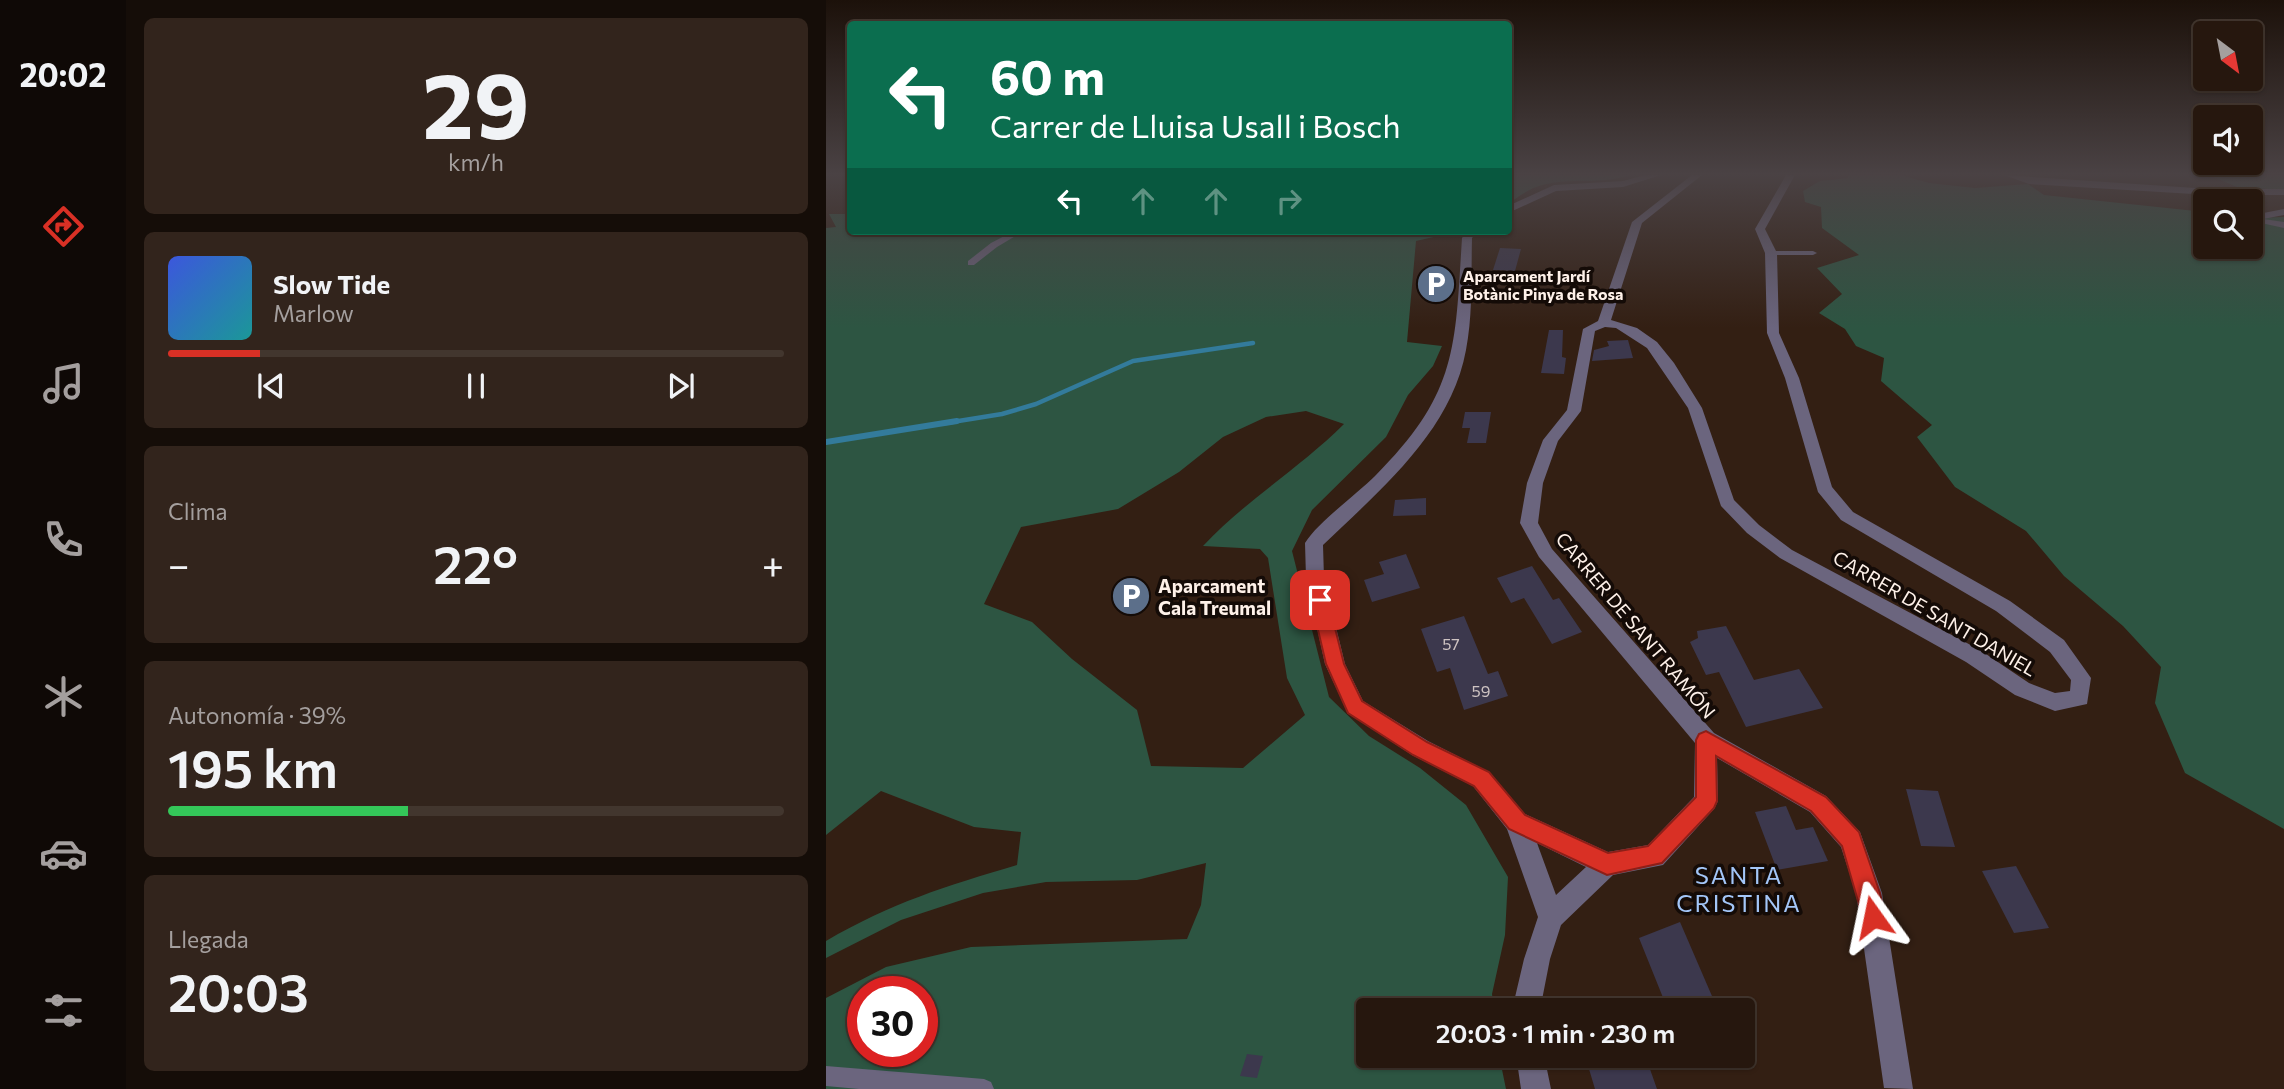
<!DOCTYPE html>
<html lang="es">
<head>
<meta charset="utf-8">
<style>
  body { margin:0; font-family:Commissioner,sans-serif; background:#32241c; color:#f1f3f6; height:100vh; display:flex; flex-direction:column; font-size:26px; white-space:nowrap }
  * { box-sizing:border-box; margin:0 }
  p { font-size:23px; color:#a49f9e }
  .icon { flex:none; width:38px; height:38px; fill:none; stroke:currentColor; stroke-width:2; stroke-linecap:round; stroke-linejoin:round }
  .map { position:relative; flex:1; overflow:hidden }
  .details { display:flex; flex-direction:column; gap:18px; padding:18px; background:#150d08; width:700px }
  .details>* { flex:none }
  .hud { position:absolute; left:21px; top:21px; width:665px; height:214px; border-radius:7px; box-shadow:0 2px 5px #0004,0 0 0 2px #42362e; background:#0b6e4f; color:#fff; overflow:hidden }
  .needle { width:46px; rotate:148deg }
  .controls { position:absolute; left:1367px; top:21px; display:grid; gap:14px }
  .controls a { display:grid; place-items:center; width:70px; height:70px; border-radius:7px; background:#26170e; box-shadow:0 2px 5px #0004,0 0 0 2px #42362e; font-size:35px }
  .speed { position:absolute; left:21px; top:976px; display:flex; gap:14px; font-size:35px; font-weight:700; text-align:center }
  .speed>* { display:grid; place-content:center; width:91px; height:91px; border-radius:50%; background:#26170e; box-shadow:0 2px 5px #0004,0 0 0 2px #42362e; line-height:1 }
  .speed .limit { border:10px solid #d22; background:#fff; color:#111 }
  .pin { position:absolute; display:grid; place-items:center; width:60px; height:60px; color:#fff; margin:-30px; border-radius:14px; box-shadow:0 4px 10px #0006 }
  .me { position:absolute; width:77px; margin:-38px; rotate:348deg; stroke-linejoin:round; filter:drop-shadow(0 0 5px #0008) }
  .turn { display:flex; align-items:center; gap:24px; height:147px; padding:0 28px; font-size:32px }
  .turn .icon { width:91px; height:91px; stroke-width:2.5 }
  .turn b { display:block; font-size:49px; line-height:60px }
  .lanes { display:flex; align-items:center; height:66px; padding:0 28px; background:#0003; justify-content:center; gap:35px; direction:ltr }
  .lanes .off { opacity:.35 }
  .big { font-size:52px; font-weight:600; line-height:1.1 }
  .details .tile { flex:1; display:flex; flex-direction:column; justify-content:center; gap:10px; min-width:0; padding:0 24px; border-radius:10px; background:#32241c }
  .details .dial { align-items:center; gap:0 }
  .dial b { font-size:91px; line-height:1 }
  .song { display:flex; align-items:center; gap:21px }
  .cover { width:84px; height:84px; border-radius:10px; background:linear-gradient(135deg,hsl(230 70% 55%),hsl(180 70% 35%)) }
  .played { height:7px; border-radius:4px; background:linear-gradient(90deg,#d93025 15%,#42362e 15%) }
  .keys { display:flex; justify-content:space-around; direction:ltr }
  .heat { display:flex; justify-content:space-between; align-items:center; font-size:38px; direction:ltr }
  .charge { height:10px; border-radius:5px; background:linear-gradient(90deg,#34c759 39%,#42362e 0) }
  .trip { position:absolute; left:530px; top:998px; width:399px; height:70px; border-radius:7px; background:#26170e; box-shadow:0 2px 5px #0004,0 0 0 2px #42362e; font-weight:600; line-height:70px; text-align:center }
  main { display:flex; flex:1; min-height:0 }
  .dock { display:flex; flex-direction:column; width:126px; justify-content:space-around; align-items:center; background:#0f0906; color:#a49f9e }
  .dock .icon { width:49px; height:49px }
  .dock .on { color:#d93025 }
  .dock b { font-size:32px; color:#f1f3f6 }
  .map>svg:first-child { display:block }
</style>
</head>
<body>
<main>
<nav class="dock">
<b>20:02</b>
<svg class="icon on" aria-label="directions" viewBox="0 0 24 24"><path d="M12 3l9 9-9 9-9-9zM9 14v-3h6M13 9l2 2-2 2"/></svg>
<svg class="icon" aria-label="music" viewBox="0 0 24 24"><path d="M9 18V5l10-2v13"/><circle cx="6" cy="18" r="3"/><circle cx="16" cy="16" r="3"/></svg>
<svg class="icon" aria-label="phone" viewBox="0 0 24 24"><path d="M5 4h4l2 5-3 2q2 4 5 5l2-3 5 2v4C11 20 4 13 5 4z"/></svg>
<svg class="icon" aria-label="climate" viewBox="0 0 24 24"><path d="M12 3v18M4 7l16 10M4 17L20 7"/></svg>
<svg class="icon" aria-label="car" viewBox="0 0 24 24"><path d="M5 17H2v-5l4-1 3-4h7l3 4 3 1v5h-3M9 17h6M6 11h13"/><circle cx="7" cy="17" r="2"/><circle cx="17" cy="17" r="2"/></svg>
<svg class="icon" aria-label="filters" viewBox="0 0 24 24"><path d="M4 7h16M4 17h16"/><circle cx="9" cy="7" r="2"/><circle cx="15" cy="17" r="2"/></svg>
</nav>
<section class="details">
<div class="tile dial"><b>29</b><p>km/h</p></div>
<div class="tile">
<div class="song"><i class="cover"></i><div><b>Slow Tide</b><p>Marlow</p></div></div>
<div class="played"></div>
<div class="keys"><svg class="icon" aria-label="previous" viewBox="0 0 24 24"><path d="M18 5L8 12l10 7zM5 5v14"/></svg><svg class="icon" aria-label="pause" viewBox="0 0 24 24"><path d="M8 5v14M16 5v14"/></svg><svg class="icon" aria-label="next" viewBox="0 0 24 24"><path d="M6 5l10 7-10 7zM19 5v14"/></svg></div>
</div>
<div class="tile"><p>Clima</p>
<div class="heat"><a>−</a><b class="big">22°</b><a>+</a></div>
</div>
<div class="tile"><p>Autonomía · 39%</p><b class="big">195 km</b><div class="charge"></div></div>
<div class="tile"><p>Llegada</p><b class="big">20:03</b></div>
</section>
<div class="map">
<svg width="1458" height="1089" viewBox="0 0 1458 1089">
  <rect width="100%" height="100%" fill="#331f13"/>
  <!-- green -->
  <path fill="#2d5542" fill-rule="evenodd" d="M683 175H804C775 185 745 177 716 185 702 189 694 196 683 203Z
    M1022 175H1075L1103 183 1149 188 1202 184 1218 195 1379 212V247H1424L1425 218 1458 217V829L1359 773 1329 703 1335 667 1297 626 1238 576 1200 531 1129 487 1091 437 1106 425 1055 381 1058 358 1030 346 1019 329 993 313 1016 294 991 268 1033 255 996 228 995 207 979 202 977 191 994 181 1022 178Z
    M1383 175H1458V190L1411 187Z
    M3 214H24V231H634L590 241 581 342 616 346 607 366 582 395 560 437 486 510 466 551 503 697 543 736 594 768 640 805 682 877 679 935 666 994 668 1010H542V1055H673L680 1089H0V998L60 967 145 947 361 939 375 905 380 863 311 880 220 882 157 893 75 920 0 958V941C65 903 120 886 191 865L195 832 148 827 55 791 0 835V228L10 227ZM480 411 518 424C474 468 420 500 377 546L434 549 442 558 461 678 479 715 417 768 325 766 311 710 246 659 206 622 158 604 195 527 292 509 353 472 397 437 440 417ZM37 992H96V1052H37Z"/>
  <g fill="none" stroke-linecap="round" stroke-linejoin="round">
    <!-- stream-far1 -->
    <path stroke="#337b9b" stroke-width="4.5" d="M120 423 176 414 210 404 307 361 427 343"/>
    <!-- stream -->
    <path stroke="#337b9b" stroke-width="6" d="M0 442 131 421"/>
  </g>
  <!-- building -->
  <path fill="#3c384d" d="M674 248 695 249 689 271 667 270Z
    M723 330H737L736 357 740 358 738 374 715 373Z
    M802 340 807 358 766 361 768 350 783 346 781 341Z
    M639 412H665L660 443H641L644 428H636Z
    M600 498V515L567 516 569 500Z
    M580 554 594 588 546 602 538 580 558 574 553 562Z
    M706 566 727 600 733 598 756 632 726 644 698 598 685 603 671 578Z
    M638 616 662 674 672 671 682 696 638 710 624 668 611 672 595 629Z
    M900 626 928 680 973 669 997 708 920 727 893 672 880 675 864 642 872 638 871 631Z
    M1080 789 1112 791 1129 847 1095 846Z
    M960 806 970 830 987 827 1002 861 951 870 929 812Z
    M1190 866 1223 928 1188 933 1156 871Z
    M854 922 892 1010H842L813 938Z
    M421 1054 437 1056 431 1078 414 1076Z
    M770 1055H819L831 1089H769L760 1059Z"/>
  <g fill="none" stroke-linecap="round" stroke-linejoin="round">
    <!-- lane -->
    <path fill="#6b657e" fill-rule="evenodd" d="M188 231H198L171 247 148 265H142V261L165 243Z
      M942 251H987L991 253 987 255H945L941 253Z
      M0 1066 158 1079 165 1082 168 1089H33L0 1086Z"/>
    <!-- street -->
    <path fill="#6b657e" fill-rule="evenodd" d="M819 175H835L797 187 730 191 682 213V206L728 185 797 181Z
      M866 175H876L816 223 785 320 811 328 831 342 848 363 876 408 908 500 933 525 966 550 1154 650 1203 683 1229 693 1244 691 1245 680 1224 652 1170 611 1015 520 992 492 959 378 941 333 939 253 929 229 960 175H969L939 229 951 253 953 333 973 378 1006 487 1027 512 1184 601 1238 640 1265 678 1261 704 1229 711 1189 695 1140 662 954 558 921 533 895 506 862 408 821 348 790 328 779 327 769 331 755 411 732 441 717 483 712 523 726 549 888 733 1000 796 1034 832 1056 893 1087 1089 1058 1088 1030 893 1015 847 984 812 891 758 892 801 888 809 837 865 787 875 735 925 724 959 714 1010H686L698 959 712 917 681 829 647 786 586 755 522 713 499 664 480 578 479 543C492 522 530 495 549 476 632 393 629 348 636 238L641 231H652L646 238C645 276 647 314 640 350 625 432 554 490 497 545L498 578 519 664 537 701 602 741 663 772 699 814 782 852 822 845 868 797 869 743 713 557 694 523 701 483 717 440 741 410 757 329 772 321 806 222ZM711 843 760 867 730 895Z
      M1178 175 1384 189H1458V195H1384L1203 184Z
      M1458 209V215L1437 219 1458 222V228L1426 221 1427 215Z
      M690 1055H718L725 1089H695Z"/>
  </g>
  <!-- sky -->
  <linearGradient id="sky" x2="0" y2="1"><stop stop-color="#1c110a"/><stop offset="0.53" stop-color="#4a4244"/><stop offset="1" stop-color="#4a4244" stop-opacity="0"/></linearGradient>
  <rect width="1458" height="328" fill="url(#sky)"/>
  <!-- route -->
  <path fill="#d93025" stroke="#8d1f18" stroke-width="2" d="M494 593 502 600 518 664 536 701 601 742 663 772 699 815 782 853 822 846 870 797V740L873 734 880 731 1000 797 1033 832 1054 893 1059 917 1055 925 1047 929 1039 925 1016 846 985 811 890 756 891 801 888 808 836 863 781 875 683 829 648 786 587 755 522 713 500 664 485 600Z"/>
  <!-- icons -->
  <defs>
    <g id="parking-disc" transform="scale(2.0125)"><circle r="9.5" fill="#5c6f8a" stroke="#140b07"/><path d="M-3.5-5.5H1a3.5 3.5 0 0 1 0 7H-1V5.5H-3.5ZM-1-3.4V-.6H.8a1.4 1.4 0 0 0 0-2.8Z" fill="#fff"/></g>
  </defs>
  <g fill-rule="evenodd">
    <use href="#parking-disc" x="610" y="284"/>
    <use href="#parking-disc" x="305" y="596"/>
  </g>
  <g text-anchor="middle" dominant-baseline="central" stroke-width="7" stroke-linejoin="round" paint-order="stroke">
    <!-- far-poi labels -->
    <g font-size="16" font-weight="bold" fill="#fef1e9" stroke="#140b07" text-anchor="start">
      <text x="637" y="275">Aparcament Jardí<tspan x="637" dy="18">Botànic Pinya de Rosa</tspan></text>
    </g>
    <!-- number labels -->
    <g font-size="16" fill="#cec3c2">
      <text x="625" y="643">57</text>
      <text x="655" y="690">59</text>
    </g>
    <!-- poi labels -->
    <g font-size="19" font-weight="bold" fill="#fef1e9" stroke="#140b07" text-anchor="start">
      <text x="332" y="585">Aparcament<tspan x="332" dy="22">Cala Treumal</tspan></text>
    </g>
    <!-- street labels -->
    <g font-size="19" fill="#fef1e9" stroke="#140b07">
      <text transform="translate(1109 613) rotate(30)">CARRER DE SANT DANIEL</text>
      <text transform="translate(810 625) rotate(50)">CARRER DE SANT RAMÓN</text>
    </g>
    <!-- near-neighbourhood labels -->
    <g font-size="24" letter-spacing="2" fill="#a3c6f8" stroke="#140b07">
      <text x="913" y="874">SANTA<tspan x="913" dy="28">CRISTINA</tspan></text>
    </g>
  </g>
</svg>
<div class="controls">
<a><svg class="needle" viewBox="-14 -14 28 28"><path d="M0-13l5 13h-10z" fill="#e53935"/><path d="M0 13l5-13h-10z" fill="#a49f9e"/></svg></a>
<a><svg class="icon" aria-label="sound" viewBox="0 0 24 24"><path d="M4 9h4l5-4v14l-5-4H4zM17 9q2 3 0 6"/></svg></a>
<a><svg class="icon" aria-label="search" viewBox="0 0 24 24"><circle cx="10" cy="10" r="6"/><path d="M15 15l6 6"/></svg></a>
</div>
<div class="speed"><div class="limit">30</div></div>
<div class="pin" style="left:494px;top:600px;background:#d93025"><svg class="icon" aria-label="arrive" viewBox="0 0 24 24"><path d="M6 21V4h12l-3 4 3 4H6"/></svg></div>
<svg class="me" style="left:1047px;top:917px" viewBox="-20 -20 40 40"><path d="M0-17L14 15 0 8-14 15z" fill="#d93025" stroke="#fff" stroke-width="4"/></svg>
<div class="trip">20:03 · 1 min · 230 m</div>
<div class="hud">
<div class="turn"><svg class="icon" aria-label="left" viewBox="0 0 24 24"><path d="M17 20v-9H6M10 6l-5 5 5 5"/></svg><div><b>60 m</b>Carrer de Lluisa Usall i Bosch</div></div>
<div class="lanes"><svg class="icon" aria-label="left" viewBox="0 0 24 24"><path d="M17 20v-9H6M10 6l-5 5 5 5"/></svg><svg class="icon off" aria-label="ahead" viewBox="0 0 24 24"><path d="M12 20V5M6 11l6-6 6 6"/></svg><svg class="icon off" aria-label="ahead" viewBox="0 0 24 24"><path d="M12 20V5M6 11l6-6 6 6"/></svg><svg class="icon off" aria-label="right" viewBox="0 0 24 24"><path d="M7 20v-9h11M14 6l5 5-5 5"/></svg></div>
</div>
</div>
</main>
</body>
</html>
